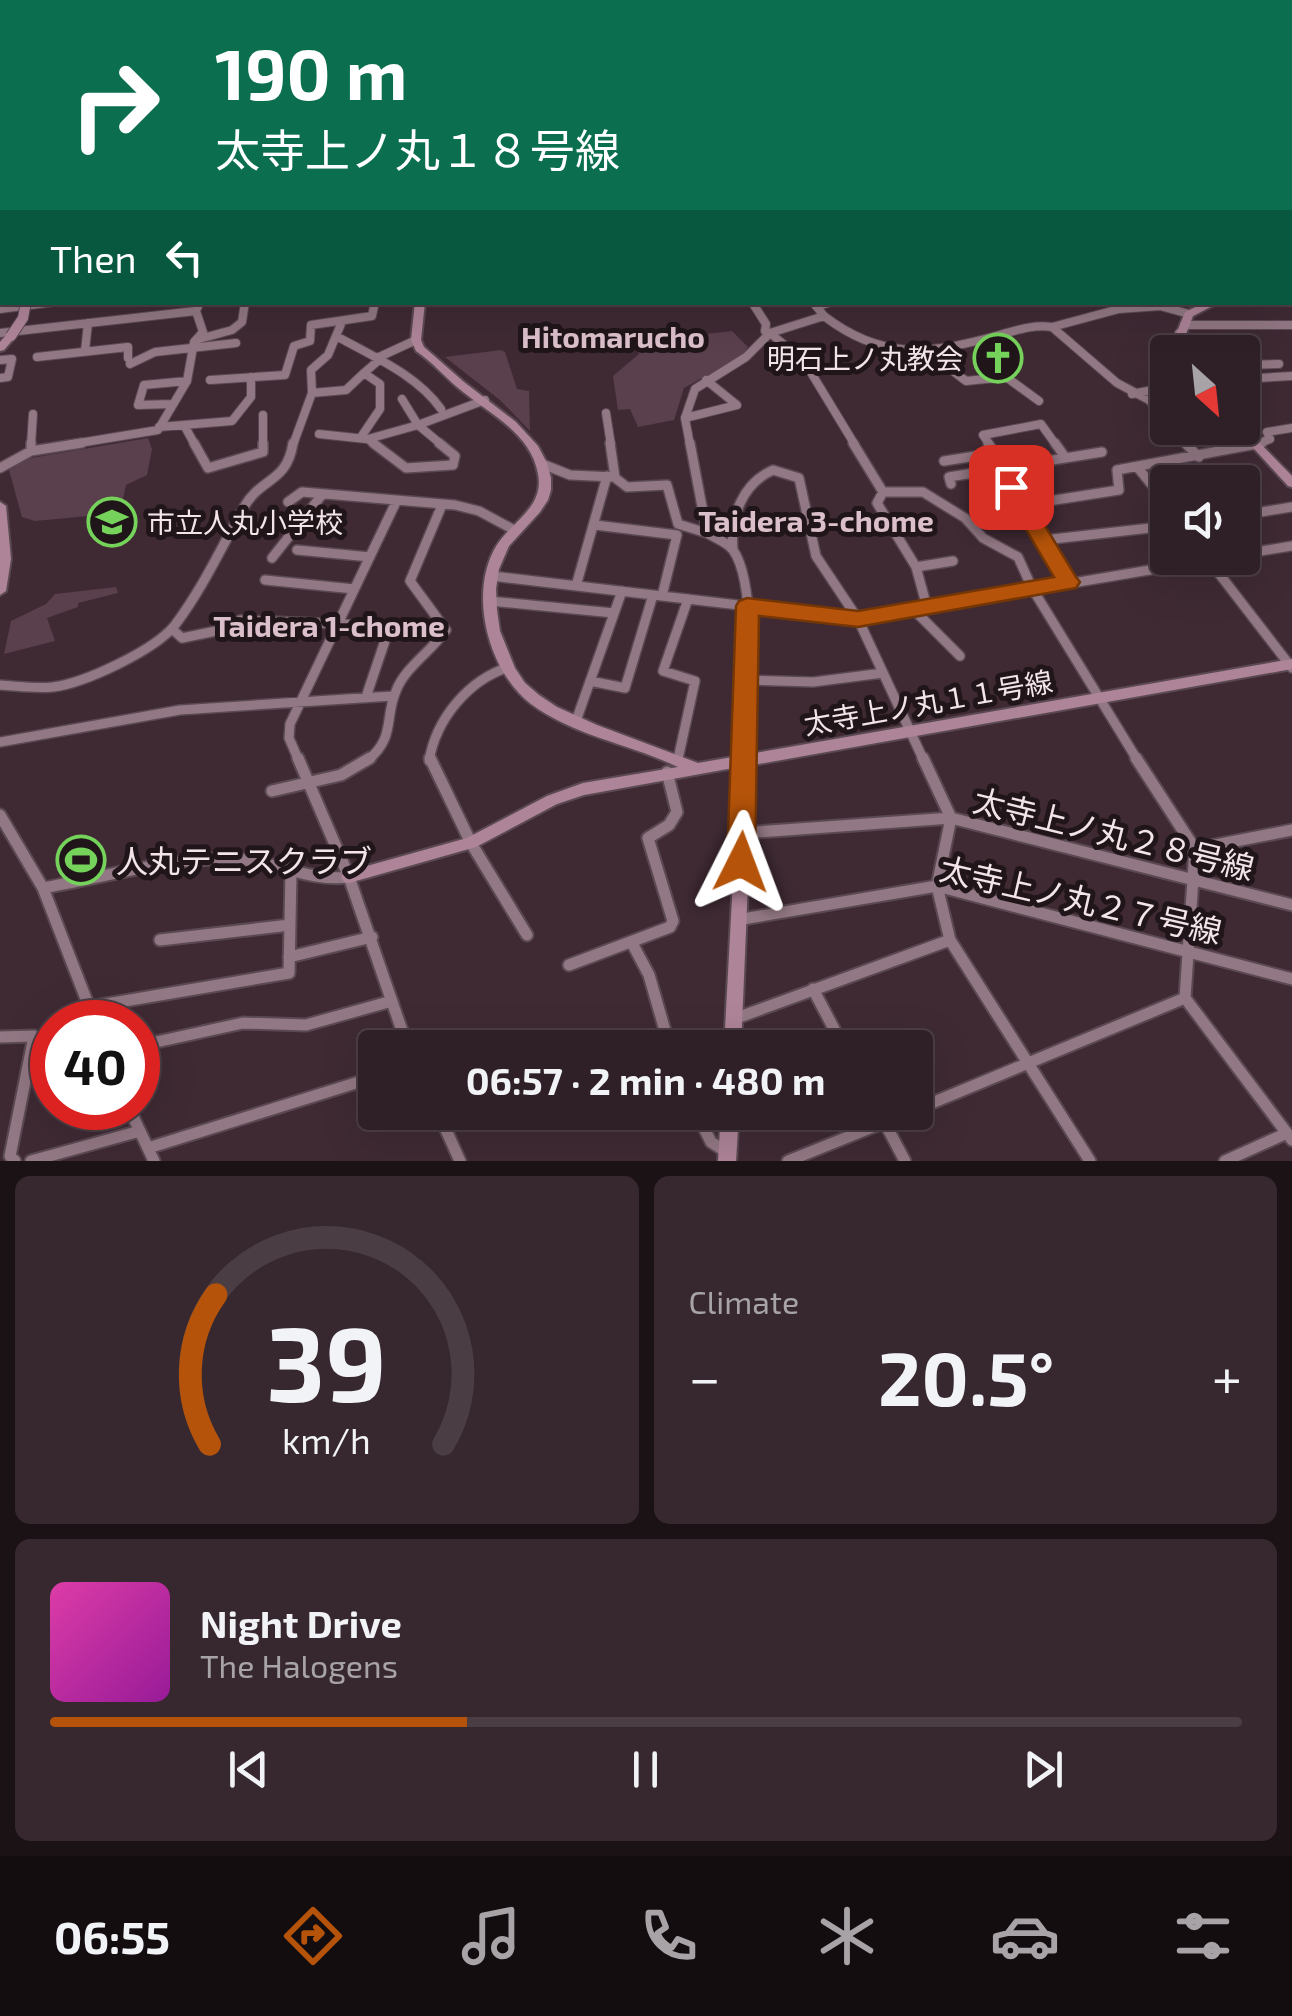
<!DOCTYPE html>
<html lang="en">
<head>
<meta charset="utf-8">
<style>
  body { margin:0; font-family:"Exo 2","Noto Sans JP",sans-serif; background:#37282f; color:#f1f3f6; height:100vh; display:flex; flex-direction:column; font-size:38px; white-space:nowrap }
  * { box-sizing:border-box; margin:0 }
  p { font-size:32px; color:#a7a3a7 }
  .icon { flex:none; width:55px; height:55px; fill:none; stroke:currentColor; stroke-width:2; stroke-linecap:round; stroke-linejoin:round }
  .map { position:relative; height:1161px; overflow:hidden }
  .side { display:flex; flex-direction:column; gap:15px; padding:15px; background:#1a1215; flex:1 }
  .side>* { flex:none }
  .hud { position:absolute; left:0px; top:0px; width:1292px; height:305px; box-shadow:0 10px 40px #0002,0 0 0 2px #4a3e44; background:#0b6e4f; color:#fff; overflow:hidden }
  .needle { width:65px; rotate:153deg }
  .tools { position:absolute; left:1150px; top:335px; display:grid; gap:20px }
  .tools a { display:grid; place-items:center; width:110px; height:110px; border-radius:10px; background:#2f2027; box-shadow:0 10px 40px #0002,0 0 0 2px #4a3e44; font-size:50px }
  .speed { position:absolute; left:30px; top:1000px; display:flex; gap:20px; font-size:50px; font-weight:700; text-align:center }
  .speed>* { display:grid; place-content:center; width:130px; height:130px; border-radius:50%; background:#2f2027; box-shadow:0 10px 40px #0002,0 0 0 2px #4a3e44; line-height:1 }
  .speed .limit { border:15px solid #d22; background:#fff; color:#111 }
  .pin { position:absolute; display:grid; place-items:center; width:85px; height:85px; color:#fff; margin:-42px; border-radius:20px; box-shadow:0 5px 15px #0006 }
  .me { position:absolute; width:110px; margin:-55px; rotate:3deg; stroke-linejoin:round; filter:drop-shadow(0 0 8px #0008) }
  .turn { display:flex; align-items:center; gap:35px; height:210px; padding:0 50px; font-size:45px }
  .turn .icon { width:130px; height:130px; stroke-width:2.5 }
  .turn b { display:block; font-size:70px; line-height:85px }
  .then { display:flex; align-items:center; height:95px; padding:0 50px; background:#0003; gap:20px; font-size:38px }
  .big { font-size:75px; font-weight:700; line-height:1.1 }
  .side .widget { flex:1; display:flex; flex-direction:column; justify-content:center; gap:15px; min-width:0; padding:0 35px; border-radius:15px; background:#37282f }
  .side .dial { align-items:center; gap:0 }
  .dial svg { height:260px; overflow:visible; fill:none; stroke:#4a3e44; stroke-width:7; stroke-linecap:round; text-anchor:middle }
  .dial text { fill:#f1f3f6; stroke:none }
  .song { display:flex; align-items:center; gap:30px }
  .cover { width:120px; height:120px; border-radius:15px; background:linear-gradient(135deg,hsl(320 70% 55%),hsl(300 70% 35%)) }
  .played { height:10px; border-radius:5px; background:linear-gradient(90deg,#b45309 35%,#4a3e44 35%) }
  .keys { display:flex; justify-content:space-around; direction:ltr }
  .heat { display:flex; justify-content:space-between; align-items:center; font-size:55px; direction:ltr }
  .side .tiles { flex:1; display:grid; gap:15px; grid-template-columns:1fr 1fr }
  .widget:last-child { grid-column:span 2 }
  .trip { position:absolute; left:358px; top:1030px; width:575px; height:100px; border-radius:10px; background:#2f2027; box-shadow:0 10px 40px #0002,0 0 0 2px #4a3e44; font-weight:700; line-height:100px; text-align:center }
  .tab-bar { display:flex; height:160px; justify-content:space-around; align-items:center; background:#130d10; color:#a7a3a7 }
  .tab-bar .icon { width:70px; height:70px }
  .tab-bar .active { color:#b45309 }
  .tab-bar b { font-size:45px; color:#f1f3f6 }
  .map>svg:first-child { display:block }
</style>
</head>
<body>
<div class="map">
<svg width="1292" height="1161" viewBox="0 0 1292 1161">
  <rect width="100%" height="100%" fill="#3f2a34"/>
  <!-- green -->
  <path fill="#5a3f4c" d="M732 331 748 347 741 357 684 388 674 420 638 427 630 409 618 410 613 376 639 354 634 342Z
    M501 350 505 352 517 389 529 391 530 431 500 400 445 357Z
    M148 438 152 449 147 475 126 485 120 513 35 521 22 517 9 470 25 459Z
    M116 587 118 593 78 603V607L47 618 55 641 4 654 11 621 46 604 55 594Z"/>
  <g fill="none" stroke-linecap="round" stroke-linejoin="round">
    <!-- street-far3 casing -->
    <g stroke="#5b4952" stroke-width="8">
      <path id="street-far3" d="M1071 0H1078
        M1137 0 1141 2
        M1205 0 1209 2
        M377 2 390 0
        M700 2 710 0
        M985 2 1003 0"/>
    </g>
    <!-- street-far2 casing -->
    <g stroke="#5b4952" stroke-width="10">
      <path id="street-far2" d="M752 302 766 324 765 331
        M1131 302 1119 309 1160 306 1189 314
        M816 306 832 302
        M0 309 54 302
        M1119 309 1052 327 1117 383 1149 400 1168 423
        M824 316C880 359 926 355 992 337 1012 332 1031 324 1052 327
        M1184 325H1292
        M0 333 196 311
        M770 333 804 361 855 445
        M1179 333 1198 352
        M338 337C374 357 417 375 441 409
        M199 339 232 330 242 322 245 302
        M85 351 88 323
        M927 351 966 381 1006 377 1039 401
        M37 357 128 347V358
        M377 358 416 340
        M0 360 12 359 8 377 0 378
        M130 364 155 352 236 343
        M1242 365 1279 364
        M1242 379 1292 376
        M210 380 285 375 294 346 310 341 311 325 372 316 375 302
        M312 393 346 390 364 373
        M1132 394 1168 387
        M402 399 418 425
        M173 404 138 405 144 385 187 381
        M606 413 611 445
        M263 415V445
        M685 418 737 405 706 380
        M184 425 195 445
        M418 425 442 445
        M418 425 485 400
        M159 427 232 421 251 397V377
        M1171 428 1188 445
        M319 434 366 439
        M361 437 380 409V384L364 373 379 360
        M31 445 33 414
        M67 445 158 430 187 381 194 342 203 332 196 311 200 302
        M293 445 312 393 311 370 328 355 341 324
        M376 445 368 439 418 425
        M690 445 685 418 695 389 746 357 770 333 824 316 813 302
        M990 445 983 435 1041 424 1056 445
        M1255 445 1270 439 1267 432 1292 428"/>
    </g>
    <!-- street-far1 casing -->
    <g stroke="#5b4952" stroke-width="12">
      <path id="street-far1" d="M194 443 208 468 263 452V443
        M373 443 406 468 453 465 455 456 439 443
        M610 443 615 477
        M690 443 707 533C715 538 727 542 733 550 759 586 748 714 746 760
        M853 443 883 492H923L965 518 983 538 1018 557 1032 588 1138 761
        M988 443 1005 468
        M1055 443 1065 457
        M1185 443 1199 457
        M31 451V443
        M944 461 995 453
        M540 463 570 475 614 477 627 487 667 485 678 524 707 533
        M0 468 31 451 82 443
        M1138 468 1168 505
        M1000 469 1068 582
        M951 484 949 477 1102 452
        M883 492 877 503 916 567 927 607
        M288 502 302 492 455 505 479 511 516 531
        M1023 505 1119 490 1117 470 1262 443
        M1242 515 1292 507
        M595 525 677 535 662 596
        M1044 540 1168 526
        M297 550 370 557
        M733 550C730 517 742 484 773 470L799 478 816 556 858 619 924 761
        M1242 554 1292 546
        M272 558 321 496
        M1207 558 1292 668
        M916 567 953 561
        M492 576 858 619 1221 558
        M265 580 354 589
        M576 586 607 476
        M490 601 614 613
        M913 609 960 656
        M240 620 422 627
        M172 629 182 638 216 631
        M747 680 813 682 883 673
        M590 681 625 688 653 595
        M0 685C17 686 36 689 53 687 85 683 155 650 175 625 203 588 222 546 244 507 261 477 287 483 293 443
        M366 697 390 626
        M576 721 622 591
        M0 742 180 710 392 696
        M678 759 695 681 663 671 688 599
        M299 761 289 738 290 724 396 502
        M367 761C396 737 384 719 396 691 405 667 432 651 446 630L410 581 442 505
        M429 761C436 719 468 680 509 667"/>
    </g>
    <!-- street casing -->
    <g stroke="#5b4952" stroke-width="15">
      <path id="street" d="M298 758 349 877 408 1048
        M430 758 471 843 527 935
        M923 758 951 818 937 886 950 940 1090 1161
        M1136 758 1195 849 1185 998 1292 1140
        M272 791 341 775 370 758
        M0 815 43 888 95 1022
        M743 833 951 818 1292 905
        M1195 849 1292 830
        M43 888C106 877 171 857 235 859 275 861 309 882 349 877
        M737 920 937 886 1292 979
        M160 940 290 925
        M632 943 649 975 670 1048
        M289 957 372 937
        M569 965 670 927 673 921 648 838 669 825 677 812 667 772
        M813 989 844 1048
        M89 1007 289 973 291 871
        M734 1019 950 940
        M0 1037 34 1036 10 1156 15 1161
        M138 1046 243 1023 306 1025 392 1001
        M129 1108 154 1161
        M915 1110 1185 998
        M438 1112 460 1161
        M696 1112 711 1142 725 1151
        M879 1112 905 1161
        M148 1148 375 1077
        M31 1161 140 1131
        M788 1161 910 1112
        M1225 1161 1287 1133"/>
    </g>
    <!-- secondary casing -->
    <g stroke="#5b4952" stroke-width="4">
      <path id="secondary" d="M857 0H879L872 2H854Z
        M1013 0H1021L1023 2H1016Z
        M1249 0H1257L1258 2H1251Z
        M1290 124H1292V128H1290Z
        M1290 210 1292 211V218L1290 217Z
        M1290 275H1292V281H1290Z
        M415 302H425L421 340 424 347 464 382 516 422 538 446 547 463 551 478V490L548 500 540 512 509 546 499 569 496 589 497 610 500 631 515 668 525 683 539 695 557 707 597 725 698 763 1292 659V669L753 765 741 1048H724L739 767 584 795 557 804 476 847 349 883 344 882 341 877 344 872 349 871 467 838 547 796 583 783 678 767C630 744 574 736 531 704 489 672 469 597 494 550 508 523 545 509 538 474 531 432 486 412 457 387 443 375 431 361 416 351L411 340Z
        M1206 302H1220L1193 316 1179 352H1169L1185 312Z
        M11 333 16 336 4 350 0 351V342L7 334Z
        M1242 425 1292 476V487L1288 486 1235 428H1242Z
        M0 502 6 506 11 559 6 591 0 595Z
        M721 1112H739L736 1161H718Z"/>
    </g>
    <!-- highway casing -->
    <g stroke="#5b4952" stroke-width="4">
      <path id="highway" d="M525 0H551L547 2H523Z
        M1290 17H1292V23H1290Z
        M2 82V88L0 89V83Z
        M0 242H2V249H0Z"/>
    </g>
    <!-- street-far3 -->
    <use href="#street-far3" stroke="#927884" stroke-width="5"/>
    <!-- street-far2 -->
    <use href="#street-far2" stroke="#927884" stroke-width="8"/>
    <!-- street-far1 -->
    <use href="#street-far1" stroke="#927884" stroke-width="9"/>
    <!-- street -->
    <use href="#street" stroke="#927884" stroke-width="11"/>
    <!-- secondary -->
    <use href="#secondary" fill="#ae8498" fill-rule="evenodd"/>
    <!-- highway -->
    <use href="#highway" fill="#f09fc6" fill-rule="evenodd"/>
    <!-- street-bridge casing -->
    <g stroke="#5b4952" stroke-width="8" stroke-linecap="butt">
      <path id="street-bridge" d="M635 2 648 0"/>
    </g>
    <!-- secondary-bridge casing -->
    <g stroke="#5b4952" stroke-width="12" stroke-linecap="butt">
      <path id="secondary-bridge" d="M11 336 23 318 26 302"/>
    </g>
    <!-- street-bridge -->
    <use href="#street-bridge" stroke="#927884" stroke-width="5"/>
    <!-- secondary-bridge -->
    <use href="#secondary-bridge" stroke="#ae8498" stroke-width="10"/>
  </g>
  <!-- wall -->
  <path fill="#c3abb6" d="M986 347 1011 360 995 365 985 355Z
    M1248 415 1240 439 1226 441 1213 428H1242Z"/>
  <!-- shaded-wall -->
  <path fill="#9f8b94" d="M462 0H515L506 2H462Z
    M1012 353 1011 360 995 365 997 357Z
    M1248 415 1240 439 1226 441 1231 428H1242V417Z"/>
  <!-- building -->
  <path fill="#e3c7d4" stroke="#9f8b94" stroke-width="2.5" d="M1002 343 1012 353 997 357 986 347Z"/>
  <!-- route -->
  <path fill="#b45309" stroke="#753606" stroke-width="2.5" d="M1011 481 1019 483 1076 577 1080 582 1076 588 858 627 759 616 755 862 751 870 741 874 731 870 727 862 736 606 739 601 747 598 858 611 1054 577 1001 487Z"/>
  <!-- icons -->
  <defs>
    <g id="church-ring" transform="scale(2.5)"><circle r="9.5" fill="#20161a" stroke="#75d25a" stroke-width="1.5"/><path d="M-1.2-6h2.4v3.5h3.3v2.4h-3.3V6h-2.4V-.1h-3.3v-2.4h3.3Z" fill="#75d25a"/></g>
    <g id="school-ring" transform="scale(2.5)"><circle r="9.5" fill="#20161a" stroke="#75d25a" stroke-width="1.5"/><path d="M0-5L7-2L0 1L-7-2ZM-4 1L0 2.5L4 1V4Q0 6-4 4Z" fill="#75d25a"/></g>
    <g id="stadium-ring" transform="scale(2.5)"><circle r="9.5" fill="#20161a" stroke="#75d25a" stroke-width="1.5"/><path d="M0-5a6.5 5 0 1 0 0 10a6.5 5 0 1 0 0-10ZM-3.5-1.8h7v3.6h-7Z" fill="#75d25a"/></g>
  </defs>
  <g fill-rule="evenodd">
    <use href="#church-ring" x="998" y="358"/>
    <use href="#school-ring" x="112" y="522"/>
    <use href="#stadium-ring" x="81" y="860"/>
  </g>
  <g text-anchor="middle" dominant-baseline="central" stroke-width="10" stroke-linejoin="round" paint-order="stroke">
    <!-- poi labels -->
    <g font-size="28" fill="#f3e4ea" stroke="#20161a" text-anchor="end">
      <text x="963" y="358">明石上ノ丸教会</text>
      <text x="147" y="522" text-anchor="start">市立人丸小学校</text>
    </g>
    <!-- street labels -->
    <g font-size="28" fill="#f3e4ea" stroke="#20161a">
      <text transform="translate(928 702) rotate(-10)">太寺上ノ丸１１号線</text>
    </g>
    <!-- neighbourhood labels -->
    <g font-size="30" font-weight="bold" fill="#dbbfcb" stroke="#20161a">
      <text x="613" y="336">Hitomarucho</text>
      <text x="816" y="520">Taidera 3-chome</text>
      <text x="329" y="625">Taidera 1-chome</text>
    </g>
    <!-- near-street labels -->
    <g font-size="32" fill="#f3e4ea" stroke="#20161a">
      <text transform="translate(1114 833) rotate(14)">太寺上ノ丸２８号線</text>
      <text transform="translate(1081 899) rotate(13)">太寺上ノ丸２７号線</text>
    </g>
    <!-- near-poi labels -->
    <g font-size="32" fill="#f3e4ea" stroke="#20161a" text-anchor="start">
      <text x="116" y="860">人丸テニスクラブ</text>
    </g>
  </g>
</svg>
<div class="tools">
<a><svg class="needle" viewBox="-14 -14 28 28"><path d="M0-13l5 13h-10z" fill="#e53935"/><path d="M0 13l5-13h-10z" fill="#a7a3a7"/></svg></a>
<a><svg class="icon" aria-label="sound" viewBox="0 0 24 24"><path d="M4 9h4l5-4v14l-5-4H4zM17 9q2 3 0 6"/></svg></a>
</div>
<div class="speed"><div class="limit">40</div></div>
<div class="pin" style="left:1011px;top:487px;background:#d93025"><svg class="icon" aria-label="arrive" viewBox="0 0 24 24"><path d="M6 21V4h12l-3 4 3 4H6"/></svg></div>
<svg class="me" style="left:741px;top:862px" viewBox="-20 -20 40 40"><path d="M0-17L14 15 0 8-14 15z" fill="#b45309" stroke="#fff" stroke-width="4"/></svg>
<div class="trip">06:57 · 2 min · 480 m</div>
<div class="hud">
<div class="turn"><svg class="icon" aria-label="right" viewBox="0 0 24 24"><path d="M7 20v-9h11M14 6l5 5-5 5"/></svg><div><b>190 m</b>太寺上ノ丸１８号線</div></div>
<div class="then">Then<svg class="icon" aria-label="left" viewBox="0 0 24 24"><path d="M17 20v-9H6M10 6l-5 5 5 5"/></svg></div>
</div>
</div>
<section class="side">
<div class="tiles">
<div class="widget dial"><svg viewBox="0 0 100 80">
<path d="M14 69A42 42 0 1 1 86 69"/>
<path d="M14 69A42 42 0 0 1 16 23" stroke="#b45309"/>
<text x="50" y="56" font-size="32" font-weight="700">39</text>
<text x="50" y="72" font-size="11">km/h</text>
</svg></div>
<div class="widget"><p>Climate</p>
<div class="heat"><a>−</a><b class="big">20.5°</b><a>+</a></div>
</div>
<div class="widget">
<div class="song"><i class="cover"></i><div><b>Night Drive</b><p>The Halogens</p></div></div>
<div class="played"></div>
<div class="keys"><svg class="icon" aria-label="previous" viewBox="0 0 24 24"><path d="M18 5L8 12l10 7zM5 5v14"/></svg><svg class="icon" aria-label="pause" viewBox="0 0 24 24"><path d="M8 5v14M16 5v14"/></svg><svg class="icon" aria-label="next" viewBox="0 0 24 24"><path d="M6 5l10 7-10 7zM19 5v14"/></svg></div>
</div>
</div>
</section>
<nav class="tab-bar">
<b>06:55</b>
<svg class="icon active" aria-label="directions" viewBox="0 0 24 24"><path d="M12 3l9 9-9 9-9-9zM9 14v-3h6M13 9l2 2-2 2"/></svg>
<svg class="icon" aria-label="music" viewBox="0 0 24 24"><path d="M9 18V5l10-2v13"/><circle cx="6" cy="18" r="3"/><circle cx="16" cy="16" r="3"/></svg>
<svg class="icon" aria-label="phone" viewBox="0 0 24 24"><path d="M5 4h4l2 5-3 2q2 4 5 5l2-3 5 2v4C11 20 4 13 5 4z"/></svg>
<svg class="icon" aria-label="climate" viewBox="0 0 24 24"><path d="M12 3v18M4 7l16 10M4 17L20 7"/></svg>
<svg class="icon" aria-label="car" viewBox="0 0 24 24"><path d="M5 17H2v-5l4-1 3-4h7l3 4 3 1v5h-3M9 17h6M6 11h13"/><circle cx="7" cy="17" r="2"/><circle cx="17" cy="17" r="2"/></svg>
<svg class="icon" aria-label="filters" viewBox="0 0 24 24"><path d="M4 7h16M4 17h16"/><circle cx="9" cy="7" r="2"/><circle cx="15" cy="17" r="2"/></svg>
</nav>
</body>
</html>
